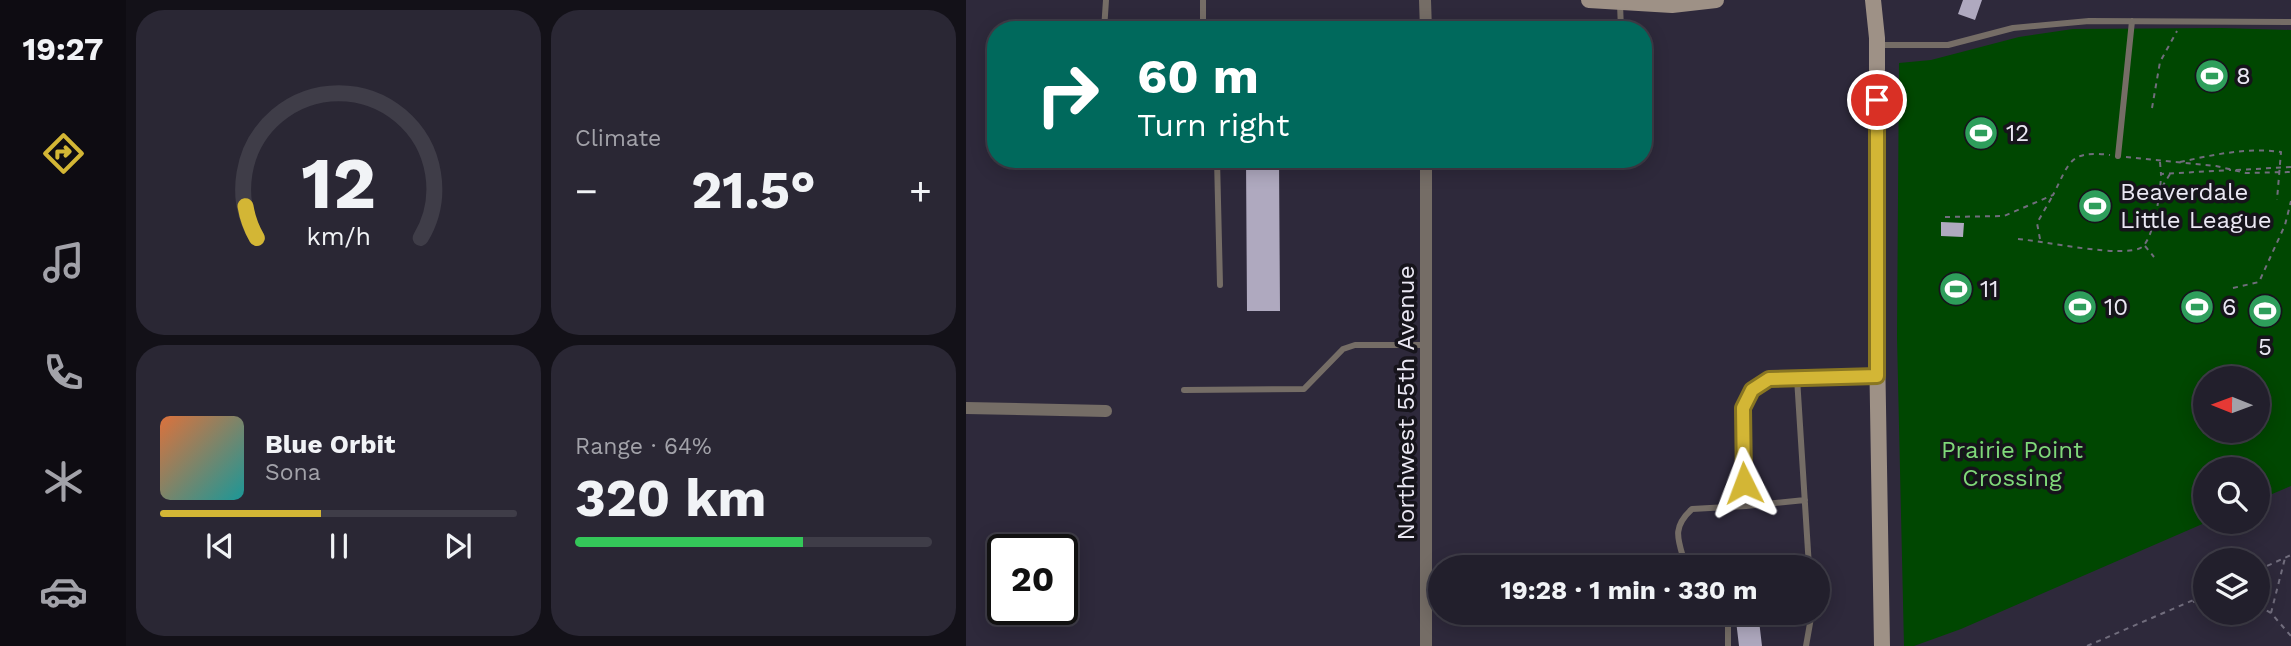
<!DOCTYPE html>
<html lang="en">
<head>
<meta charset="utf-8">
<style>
  body { margin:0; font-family:"Work Sans",sans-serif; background:#2a2734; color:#f1f3f6; height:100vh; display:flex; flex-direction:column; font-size:26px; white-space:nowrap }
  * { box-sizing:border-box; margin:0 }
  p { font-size:23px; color:#a2a2a9 }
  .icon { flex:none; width:38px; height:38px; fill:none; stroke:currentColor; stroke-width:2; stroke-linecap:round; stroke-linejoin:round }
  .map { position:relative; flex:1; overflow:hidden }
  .details { display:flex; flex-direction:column; gap:10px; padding:10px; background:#131118; width:840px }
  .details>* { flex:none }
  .guide { position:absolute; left:21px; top:21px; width:665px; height:147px; border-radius:28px; box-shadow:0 4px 18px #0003,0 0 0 2px #3f3d48; background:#00695c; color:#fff; overflow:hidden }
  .needle { width:46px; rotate:271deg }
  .tools { position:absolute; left:1227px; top:366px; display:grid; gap:14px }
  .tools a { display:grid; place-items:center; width:77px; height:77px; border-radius:50%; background:#221f2c; box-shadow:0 4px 18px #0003,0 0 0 2px #3f3d48; font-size:35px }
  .speed { position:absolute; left:21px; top:534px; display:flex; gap:14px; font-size:35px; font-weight:700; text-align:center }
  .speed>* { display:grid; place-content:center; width:91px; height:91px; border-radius:50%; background:#221f2c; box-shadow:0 4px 18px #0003,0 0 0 2px #3f3d48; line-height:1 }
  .speed .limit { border:4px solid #111; border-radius:10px; background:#fff; color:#111 }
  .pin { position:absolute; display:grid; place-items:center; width:60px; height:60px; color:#fff; margin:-30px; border:4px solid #fff; border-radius:50%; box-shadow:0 2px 7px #0007 }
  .me { position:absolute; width:77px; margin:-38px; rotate:357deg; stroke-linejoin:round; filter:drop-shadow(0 0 5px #0008) }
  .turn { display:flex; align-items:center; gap:24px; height:147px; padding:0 35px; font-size:32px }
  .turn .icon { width:91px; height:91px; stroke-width:2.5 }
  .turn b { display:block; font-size:49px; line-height:60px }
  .big { font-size:52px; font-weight:700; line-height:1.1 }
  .details .widget { flex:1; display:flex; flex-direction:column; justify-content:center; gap:10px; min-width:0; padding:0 24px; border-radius:28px; background:#2a2734 }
  .details .dial { align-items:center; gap:0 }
  .dial svg { height:182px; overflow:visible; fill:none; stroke:#3f3d48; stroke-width:7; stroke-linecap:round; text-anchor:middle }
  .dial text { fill:#f1f3f6; stroke:none }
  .song { display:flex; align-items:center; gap:21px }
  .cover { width:84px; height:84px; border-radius:10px; background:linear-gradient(135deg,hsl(20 70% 55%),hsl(180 70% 35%)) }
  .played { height:7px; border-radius:4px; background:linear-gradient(90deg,#d3b635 45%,#3f3d48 45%) }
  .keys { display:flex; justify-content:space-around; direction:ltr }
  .heat { display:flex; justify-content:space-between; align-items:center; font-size:38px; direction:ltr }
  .charge { height:10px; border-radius:5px; background:linear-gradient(90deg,#34c759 64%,#3f3d48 0) }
  .details .tiles { flex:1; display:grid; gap:10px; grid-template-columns:repeat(2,1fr) }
  .trip { position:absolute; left:462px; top:555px; width:402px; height:70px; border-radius:35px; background:#221f2c; box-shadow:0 4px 18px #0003,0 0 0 2px #3f3d48; font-weight:700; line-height:70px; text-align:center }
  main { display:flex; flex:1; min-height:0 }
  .tabs { display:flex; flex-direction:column; width:126px; justify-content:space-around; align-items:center; background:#0e0c12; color:#a2a2a9 }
  .tabs .icon { width:49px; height:49px }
  .tabs .on { color:#d3b635 }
  .tabs b { font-size:32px; color:#f1f3f6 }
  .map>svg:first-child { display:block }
</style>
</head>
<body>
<main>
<nav class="tabs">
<b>19:27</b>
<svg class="icon on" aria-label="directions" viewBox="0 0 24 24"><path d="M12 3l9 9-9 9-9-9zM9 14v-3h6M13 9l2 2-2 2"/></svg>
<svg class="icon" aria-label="music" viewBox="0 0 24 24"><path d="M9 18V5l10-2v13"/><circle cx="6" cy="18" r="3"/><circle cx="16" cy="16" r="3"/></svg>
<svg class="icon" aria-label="phone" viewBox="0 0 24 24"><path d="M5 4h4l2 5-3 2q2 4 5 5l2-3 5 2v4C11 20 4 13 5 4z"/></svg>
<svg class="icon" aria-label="climate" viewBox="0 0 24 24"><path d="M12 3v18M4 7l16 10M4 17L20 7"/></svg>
<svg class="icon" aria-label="car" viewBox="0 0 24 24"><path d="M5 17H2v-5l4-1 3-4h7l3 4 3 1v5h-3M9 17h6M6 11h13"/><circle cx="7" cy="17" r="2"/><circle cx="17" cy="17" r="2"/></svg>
</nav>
<section class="details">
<div class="tiles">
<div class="widget dial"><svg viewBox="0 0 100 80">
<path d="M14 69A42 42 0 1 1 86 69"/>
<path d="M14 69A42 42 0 0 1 9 55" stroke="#d3b635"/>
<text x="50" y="56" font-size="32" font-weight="700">12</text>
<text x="50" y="72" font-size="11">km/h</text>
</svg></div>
<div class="widget"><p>Climate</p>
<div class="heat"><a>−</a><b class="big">21.5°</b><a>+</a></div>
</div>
<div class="widget">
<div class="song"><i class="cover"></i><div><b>Blue Orbit</b><p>Sona</p></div></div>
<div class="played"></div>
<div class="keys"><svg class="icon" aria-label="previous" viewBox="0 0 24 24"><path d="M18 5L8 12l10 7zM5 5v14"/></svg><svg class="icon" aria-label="pause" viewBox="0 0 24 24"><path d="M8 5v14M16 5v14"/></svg><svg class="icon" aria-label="next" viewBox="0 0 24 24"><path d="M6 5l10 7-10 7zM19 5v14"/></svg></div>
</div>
<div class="widget"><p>Range · 64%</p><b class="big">320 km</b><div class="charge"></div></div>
</div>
</section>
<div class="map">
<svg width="1325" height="646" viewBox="0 0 1325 646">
  <rect width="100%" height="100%" fill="#2e293b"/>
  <!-- green -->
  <path fill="#004701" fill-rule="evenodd" d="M1255 28 1325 30V486L1292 500V469H1239L1241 522 995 629 948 646H938L931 337 933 63 965 60 1053 37 1107 29ZM1239 378H1292V430H1239Z"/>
  <!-- building -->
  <path fill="#afa9bf" d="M997 0H1016L1009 20 992 14Z
    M280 159H313L314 311H281Z
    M975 222 998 223 997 237 975 236Z
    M769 612H792L796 646H773Z"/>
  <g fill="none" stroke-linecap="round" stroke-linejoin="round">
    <!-- path -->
    <path stroke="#716d7d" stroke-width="2" stroke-dasharray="5 5" stroke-linecap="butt" d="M1186 108 1194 62 1211 31
      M1160 157 1250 166 1280 173 1325 172
      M1194 162 1195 174 1265 170
      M1214 162C1246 155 1282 147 1315 152L1311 200
      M1270 170 1325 167
      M1196 187 1204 174
      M979 217 1038 216 1087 195C1104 162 1103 150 1144 155
      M1052 239C1077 241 1160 259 1176 247 1188 238 1195 190 1195 174
      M1074 239 1071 223 1086 197
      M1179 246 1188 257
      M1267 288 1293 282 1319 225 1325 201
      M1292 570 1325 555
      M1227 602 1239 599
      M1292 606 1305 613 1325 636
      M1305 613 1319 558
      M1121 646 1239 595"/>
    <!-- lane -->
    <path stroke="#756d66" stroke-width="6" d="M237 0V30
      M654 4 655 30
      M68 28 126 30
      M138 30 140 0
      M913 45H982L1047 28 1123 21 1325 22
      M1152 156 1166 21
      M251 159 254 285
      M831 378 843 567
      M218 390 338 389 377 349 389 345H459
      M780 506 839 500
      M720 567C713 541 704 529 726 509L780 506 777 408 786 390 803 379 909 376
      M758 612 762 622V646
      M840 646 846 612"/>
    <!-- street -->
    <path stroke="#756d66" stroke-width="12" d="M459 0 460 30
      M460 159V646
      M0 408 140 411"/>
    <!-- secondary -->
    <path stroke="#9e9186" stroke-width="16" d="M623 0 706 5 750 0
      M907 0 911 38V347L916 646"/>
  </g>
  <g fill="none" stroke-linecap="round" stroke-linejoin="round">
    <!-- route casing -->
    <g stroke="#897622" stroke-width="18">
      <path id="route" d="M778 483 777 408 786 390 803 379 911 376V100"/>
    </g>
    <!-- route -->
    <use href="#route" stroke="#d3b635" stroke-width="12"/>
  </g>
  <!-- icons -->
  <defs>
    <g id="stadium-disc" transform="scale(1.75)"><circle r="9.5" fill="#2e9e5b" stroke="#16141b"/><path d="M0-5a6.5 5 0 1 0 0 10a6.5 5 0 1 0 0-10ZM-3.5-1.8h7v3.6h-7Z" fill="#fff"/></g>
  </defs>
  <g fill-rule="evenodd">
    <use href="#stadium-disc" x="1246" y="76"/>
    <use href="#stadium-disc" x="1015" y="133"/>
    <use href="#stadium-disc" x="1129" y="206"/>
    <use href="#stadium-disc" x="990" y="289"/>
    <use href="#stadium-disc" x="1114" y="307"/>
    <use href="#stadium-disc" x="1231" y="307"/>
    <use href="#stadium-disc" x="1299" y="311"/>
  </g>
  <g text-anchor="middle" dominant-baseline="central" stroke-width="7" stroke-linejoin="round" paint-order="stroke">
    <!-- poi labels -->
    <g font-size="24" fill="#eae7f3" stroke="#16141b" text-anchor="start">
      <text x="1270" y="76">8</text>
      <text x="1040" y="133">12</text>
      <text x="1154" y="192">Beaverdale<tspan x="1154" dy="28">Little League</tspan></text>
      <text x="1014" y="289">11</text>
      <text x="1138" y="307">10</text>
      <text x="1256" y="307">6</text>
      <text x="1299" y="347" text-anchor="middle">5</text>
    </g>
    <!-- street labels -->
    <g font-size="24" fill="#eae7f3" stroke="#16141b">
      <text transform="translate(440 403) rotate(-90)">Northwest 55th Avenue</text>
    </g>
    <!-- park labels -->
    <g font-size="24" fill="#7fd879" stroke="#16141b">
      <text x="1046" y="450">Prairie Point<tspan x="1046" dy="28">Crossing</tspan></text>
    </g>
  </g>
</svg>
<div class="tools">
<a><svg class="needle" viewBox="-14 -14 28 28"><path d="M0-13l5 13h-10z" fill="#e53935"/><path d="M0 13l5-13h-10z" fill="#a2a2a9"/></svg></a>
<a><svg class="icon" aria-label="search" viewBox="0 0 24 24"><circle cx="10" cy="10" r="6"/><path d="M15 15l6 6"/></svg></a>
<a><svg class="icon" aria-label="layers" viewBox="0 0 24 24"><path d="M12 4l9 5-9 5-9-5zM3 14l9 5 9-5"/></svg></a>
</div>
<div class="speed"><div class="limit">20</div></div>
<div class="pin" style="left:911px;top:100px;background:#d93025"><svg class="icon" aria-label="arrive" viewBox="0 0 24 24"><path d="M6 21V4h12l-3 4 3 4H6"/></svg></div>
<svg class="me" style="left:778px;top:483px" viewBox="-20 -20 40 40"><path d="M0-17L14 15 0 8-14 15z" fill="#d3b635" stroke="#fff" stroke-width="4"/></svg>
<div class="trip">19:28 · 1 min · 330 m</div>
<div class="guide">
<div class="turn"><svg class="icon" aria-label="right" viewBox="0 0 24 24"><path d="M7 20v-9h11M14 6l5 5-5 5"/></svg><div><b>60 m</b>Turn right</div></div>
</div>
</div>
</main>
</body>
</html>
